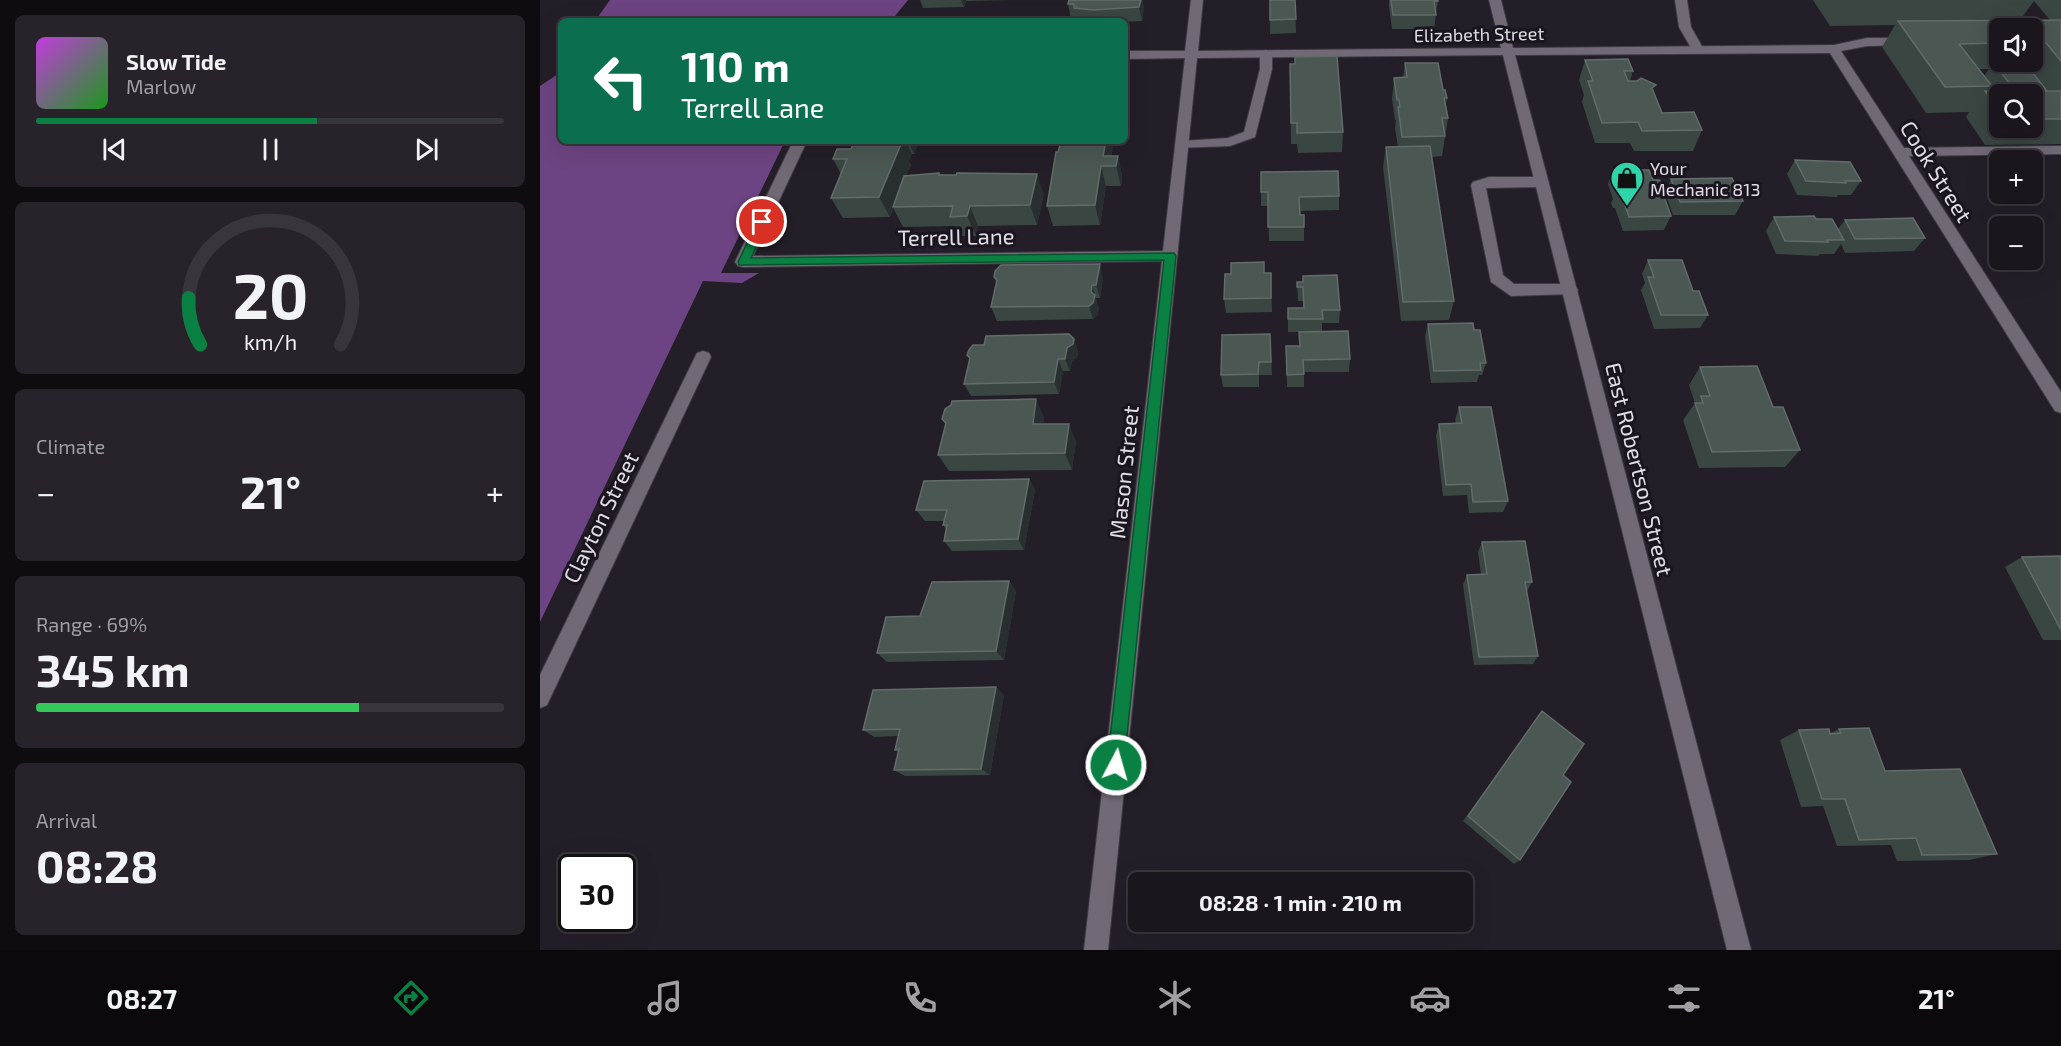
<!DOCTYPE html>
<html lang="en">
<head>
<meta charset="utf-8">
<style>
  body { margin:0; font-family:"Exo 2",sans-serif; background:#28232b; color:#f1f3f6; height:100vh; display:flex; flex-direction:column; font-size:22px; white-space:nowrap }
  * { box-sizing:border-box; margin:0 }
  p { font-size:20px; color:#a09fa4 }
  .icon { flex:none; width:33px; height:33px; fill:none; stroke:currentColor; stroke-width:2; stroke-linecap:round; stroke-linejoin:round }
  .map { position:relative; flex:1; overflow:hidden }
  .panel { display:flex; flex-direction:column; gap:15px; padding:15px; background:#0f0c10; width:540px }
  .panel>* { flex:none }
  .hud { position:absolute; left:18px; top:18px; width:570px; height:126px; border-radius:9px; box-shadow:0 6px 24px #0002,0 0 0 2px #39353c; background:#0b6e4f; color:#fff; overflow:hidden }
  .controls { position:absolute; left:1449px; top:18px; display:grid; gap:12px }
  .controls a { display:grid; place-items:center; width:54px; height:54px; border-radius:9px; background:#1b161e; box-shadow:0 6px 24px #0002,0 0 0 2px #39353c; font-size:30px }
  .speed { position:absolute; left:18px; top:854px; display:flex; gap:12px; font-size:30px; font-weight:700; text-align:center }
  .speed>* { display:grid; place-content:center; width:78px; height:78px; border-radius:50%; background:#1b161e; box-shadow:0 6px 24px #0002,0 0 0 2px #39353c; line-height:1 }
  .speed .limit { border:3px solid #111; border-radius:9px; background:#fff; color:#111 }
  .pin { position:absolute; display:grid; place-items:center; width:51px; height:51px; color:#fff; margin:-26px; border:3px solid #fff; border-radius:50%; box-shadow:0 2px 6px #0007 }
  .me { position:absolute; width:66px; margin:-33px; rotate:6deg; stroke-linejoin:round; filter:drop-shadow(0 0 4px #0008) }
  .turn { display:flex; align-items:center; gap:21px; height:126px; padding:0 24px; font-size:27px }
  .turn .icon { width:78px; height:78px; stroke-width:2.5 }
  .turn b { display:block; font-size:42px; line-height:51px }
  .big { font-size:45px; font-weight:700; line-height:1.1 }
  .panel .widget { flex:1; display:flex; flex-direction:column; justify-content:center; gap:9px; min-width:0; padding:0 21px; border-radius:9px; background:#28232b }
  .panel .dial { align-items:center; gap:0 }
  .dial svg { height:156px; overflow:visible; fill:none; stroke:#39353c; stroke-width:7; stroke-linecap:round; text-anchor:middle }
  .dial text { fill:#f1f3f6; stroke:none }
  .song { display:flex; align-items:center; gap:18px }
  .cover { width:72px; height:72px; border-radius:9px; background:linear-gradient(135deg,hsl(290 70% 55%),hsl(120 70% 35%)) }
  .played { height:6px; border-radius:3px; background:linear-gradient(90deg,#0b8043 60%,#39353c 60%) }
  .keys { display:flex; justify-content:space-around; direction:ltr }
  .heat { display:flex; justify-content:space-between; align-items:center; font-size:33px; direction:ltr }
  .charge { height:9px; border-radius:4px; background:linear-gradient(90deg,#34c759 69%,#39353c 0) }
  .trip { position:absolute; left:588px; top:872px; width:345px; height:60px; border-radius:9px; background:#1b161e; box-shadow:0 6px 24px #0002,0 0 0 2px #39353c; font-weight:700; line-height:60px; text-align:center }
  .dock { display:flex; height:96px; justify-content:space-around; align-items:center; background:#0b090c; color:#a09fa4 }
  .dock .icon { width:42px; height:42px }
  .dock .on { color:#0b8043 }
  .dock b { font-size:27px; color:#f1f3f6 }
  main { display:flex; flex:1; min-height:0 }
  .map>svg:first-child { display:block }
</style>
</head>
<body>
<main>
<section class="panel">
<div class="widget">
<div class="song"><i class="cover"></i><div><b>Slow Tide</b><p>Marlow</p></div></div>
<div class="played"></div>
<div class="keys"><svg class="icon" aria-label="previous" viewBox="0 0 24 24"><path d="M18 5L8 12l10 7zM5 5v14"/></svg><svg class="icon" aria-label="pause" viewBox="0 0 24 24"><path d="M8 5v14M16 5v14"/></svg><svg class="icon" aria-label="next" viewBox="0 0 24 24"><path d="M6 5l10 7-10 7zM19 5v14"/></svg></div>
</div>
<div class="widget dial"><svg viewBox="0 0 100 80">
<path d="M14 69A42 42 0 1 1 86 69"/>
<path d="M14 69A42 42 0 0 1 8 45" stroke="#0b8043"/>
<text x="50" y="56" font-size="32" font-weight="700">20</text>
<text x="50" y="72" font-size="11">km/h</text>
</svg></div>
<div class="widget"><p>Climate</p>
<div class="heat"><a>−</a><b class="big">21°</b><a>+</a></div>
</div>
<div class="widget"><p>Range · 69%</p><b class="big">345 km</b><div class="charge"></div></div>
<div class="widget"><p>Arrival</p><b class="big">08:28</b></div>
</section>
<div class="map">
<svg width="1521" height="950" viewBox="0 0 1521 950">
  <rect width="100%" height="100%" fill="#241e28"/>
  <!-- forest -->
  <path fill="#6d4483" d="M70 0H368L351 21H55Z
    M21 72V141H245L181 273H219L202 283 163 281 0 622V86Z"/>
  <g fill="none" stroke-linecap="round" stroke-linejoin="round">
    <!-- lane casing -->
    <g stroke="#403b44" stroke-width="2">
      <path id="lane" d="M1135 0H1147L1151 27 1164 50 1162 53H1154L1139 27Z
        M726 50 732 54V69L715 137 690 146 637 148 635 145 637 142 642 141 688 138 704 132 720 69V54Z
        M949 177H1002L1009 182 1002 187 946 188 963 275 974 284H1030L1035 286 1038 290 1035 294 971 296 951 282 931 185 933 182Z
        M163 351 169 353 171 357 7 705 0 708V675L155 357 157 353Z"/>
    </g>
    <!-- street casing -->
    <g stroke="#403b44" stroke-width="2">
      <path id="street" d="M651 0H663L658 51 961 48 949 0H961L973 48 1294 45 1327 38H1368L1372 39V45L1327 46 1301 51 1364 148 1521 146V154L1369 156 1521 392V413L1515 411 1290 53 975 55 1211 950H1187L963 55 657 58 568 950H544L622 261 203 267 198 266 195 262 253 141H267L213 256 623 251 645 58 585 59V51H645Z"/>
    </g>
    <!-- lane -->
    <use href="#lane" fill="#716a76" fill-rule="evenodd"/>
    <!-- street -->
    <use href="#street" fill="#716a76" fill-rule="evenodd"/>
  </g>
  <!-- wall -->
  <path fill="#394641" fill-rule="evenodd" d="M380 0H471L426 1 424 7 383 8Z
    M529 0H602L604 8 602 21 585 22V21H537L536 18H531L528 4Z
    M730 0H755L756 33 730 34Z
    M849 0H898L894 29H852L849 6Z
    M1273 0H1521V144L1445 145 1426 117 1429 112 1386 113 1342 47 1355 25 1290 26ZM1494 1 1510 20H1480ZM1460 28H1492V62H1460ZM1439 69H1449L1444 76ZM1460 94H1492V128H1460Z
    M1045 60 1093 71 1090 81 1113 91 1122 113 1162 130 1153 151H1094L1090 143H1055L1042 102 1044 95 1039 80Z
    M865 63 903 90 907 98 906 105 908 118 902 156 891 157 914 301 909 320 861 321 843 167 846 147H858L855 128 856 120H855L852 99 854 78H863Z
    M750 64 803 132 802 152 758 153 757 144H751Z
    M315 141H377L378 144 374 154H372L369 161 371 165 366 176 399 173 400 175 504 194 497 225 438 226 436 236H419L415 226 363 227 353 208 350 217 303 218 291 198 301 174 293 159 311 149Z
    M518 141 571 156H578L582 176 581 186H566L560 225 513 226 507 206 519 147Z
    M1255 160 1321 181 1311 195H1298L1297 197 1257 195 1247 174Z
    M1073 170 1113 180 1124 187 1122 191 1131 216 1124 230 1083 231 1075 208H1073L1071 203 1073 199 1068 184Z
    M721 172 799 196V210L760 211V215H764V241H729L728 206H721Z
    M1131 179 1203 201 1195 215H1133L1125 193Z
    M1234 217 1298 229 1305 220 1385 238 1374 251 1305 253 1301 244 1294 254H1280L1278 256 1236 254 1226 231Z
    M1108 260 1153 291 1168 315 1160 328 1114 329 1101 290 1105 283 1102 274Z
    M724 273H731L732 312 686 313 684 299Z
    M454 277 563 278 560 298H556V299L559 309 557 316 553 319 457 321 451 307 457 283Z
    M757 282 800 310 799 323H782V331L810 359 809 372H764V387H747L746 346H760L759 332H748V319L764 308 763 301H758Z
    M888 324 934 330 946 363 942 375H939L937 382 891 383 885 337Z
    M730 334 732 375H719V387H683L681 375Z
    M534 339 538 352 537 357 532 361 530 371H523L519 394 431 396 424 384 430 360 427 355 444 345Z
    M1160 367 1233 407 1260 450 1245 467 1159 468 1143 420 1155 403 1149 385Z
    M919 407 968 501 963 512 929 513 927 495 903 496 896 436 899 424 916 423 915 420Z
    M504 417 503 424 536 441 532 470 409 471 398 455 406 425 402 419Z
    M489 479 495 490 484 550 412 551 404 541 406 529 403 525 404 521H385L376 510Z
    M942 542 992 582 987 591 998 656 993 664 934 665 923 585 927 575 941 574 938 552Z
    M1521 556V640H1503L1465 567 1482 557Z
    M469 581 476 591 464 660 347 662 337 653 380 616Z
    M464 695 450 775 365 776 354 770 358 752 355 750 358 736 334 737 323 730Z
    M1002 711 980 860 974 864 923 821 996 719Z
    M1299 729 1345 771 1457 854 1429 860 1357 861 1351 845 1297 846 1283 806 1261 807 1240 740 1259 730 1290 733Z"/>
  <!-- shaded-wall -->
  <path fill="#292f30" d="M421 0H426L424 7Z
    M601 0H602L604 8 602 21 599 7Z
    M360 141H366L372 154 369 161 371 165 350 217 339 197Z
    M368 141H377L378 144 374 154Z
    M566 141H574L570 166 563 156Z
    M578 156 582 176 581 186 576 166Z
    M561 166 566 186 560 225 555 205Z
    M497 174 504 194 497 225 490 205Z
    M430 206 438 226 436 236 427 216Z
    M560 264 563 278 560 298 556 285Z
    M552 285 559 309 557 316 553 319 549 306Z
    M534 339 538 352 537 357 532 361 530 371 525 359 527 348Z
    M518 359 523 371 519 394 514 382Z
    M496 399 504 417 501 442 493 424Z
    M529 424 536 441 532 470 525 453Z
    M489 479 495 490 484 550 478 539Z
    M469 581 476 591 464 660 456 651Z
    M456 687 464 695 450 775 441 769Z"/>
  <!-- building -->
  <path fill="#4b5753" stroke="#626c6a" stroke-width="1.5" d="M529 0H601L599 7 553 10 534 8V4H528Z
    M730 0H755L756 19 730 20Z
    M851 0H898V1H894L896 15H853Z
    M1521 20V61L1506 43H1492V28H1460V43L1419 44 1452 86 1405 87 1358 21Z
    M797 56 803 132 757 133V123H751L750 64H755V57Z
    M1088 59 1093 71H1084L1088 81H1097L1101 78 1116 85 1112 88 1122 113 1154 112 1162 130 1102 131 1098 122 1062 123 1048 81H1053L1045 60Z
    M865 63H898L903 90H905L907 98H904L908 118H902L905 136 862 137 858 107H860L859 100H857L854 78 867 77Z
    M1454 63H1485L1507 91H1475Z
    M1445 91H1521V119H1492V94H1460V110Z
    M315 141H360L358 144H361L339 197 291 198 307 159H293L297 149H311Z
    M518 141H566L563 156H578L576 166H561L555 205 507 206 516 152H518L521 142H518Z
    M890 146 914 301 863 302 846 147Z
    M1255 160 1310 162 1321 181H1305L1306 183 1266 181Z
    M1073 170H1109L1113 180H1119L1123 184 1124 187 1121 188 1131 216 1089 217 1081 194H1079L1077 189H1079Z
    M798 171 799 196 759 197 760 215H764V227H728V192H721V172Z
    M399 173V175H416L417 173 497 174 490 205 430 206 427 216 410 217 413 206 353 207 364 176Z
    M1192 178 1203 201 1140 202 1131 179Z
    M1274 216 1276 219H1292L1304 240H1287L1288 242 1245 241 1234 217Z
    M1373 218 1385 238 1315 239 1305 220Z
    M1108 260H1142L1153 291H1159L1168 315H1121L1108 277H1114Z
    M724 262V273H731V298L684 299 685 274H691V263Z
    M560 264 556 285H552L551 292 555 295 553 303 549 306 451 307 457 280 454 277 455 271 461 265Z
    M797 275 800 310H782L783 319H748V308H764L763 287H757V282H763V276Z
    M933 323 934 330H940L946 363H940L941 370 894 371 888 324Z
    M808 331 810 359 763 360 764 374 747 375 746 346H760L759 332Z
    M529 334 534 339 533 344 527 348 525 359H518L514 382 424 384 430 358 427 355 429 350 433 345H444L446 336Z
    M730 334 731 362H719L718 374 681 375 682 335Z
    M1217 366 1233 407H1243L1260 450 1172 452 1155 403H1163L1161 396H1170L1160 367Z
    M496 399 493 424H529L525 453 398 455 406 423 402 419 405 409 411 405 412 401Z
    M919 407H951L968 501 933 502 931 484 906 485 899 424 922 423Z
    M489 479 478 539 404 541 407 525H403L407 510H376L384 481Z
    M985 541 992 582H985L998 656 939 657 927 575 947 574 942 542Z
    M1521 556V630L1482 557Z
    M469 581 456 651 337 653 346 617 380 616 392 582Z
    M456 687 441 769 354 770 359 749 355 750 360 729 323 730 333 690Z
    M1002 711 1044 744 1023 775 1031 782 980 860 928 816Z
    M1329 728 1345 771 1420 769 1457 854 1382 855 1376 838 1319 840 1305 799H1282L1259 730 1289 729 1290 734 1301 733 1299 729Z"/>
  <!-- route -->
  <path fill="#0b8043" stroke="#07532c" stroke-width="1.5" d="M222 218 228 222 211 258 634 253 636 256 584 765 582 771 576 773 570 771 567 765 624 260 199 265 198 262 217 222Z"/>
  <!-- icons -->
  <defs>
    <g id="shop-pin" transform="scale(1.725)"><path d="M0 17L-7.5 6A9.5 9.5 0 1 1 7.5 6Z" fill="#30d4a9" stroke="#1b151f"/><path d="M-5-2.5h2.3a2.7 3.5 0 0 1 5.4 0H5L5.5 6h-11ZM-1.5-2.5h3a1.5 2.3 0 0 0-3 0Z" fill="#111"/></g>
  </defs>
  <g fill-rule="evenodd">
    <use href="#shop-pin" x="1087" y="178"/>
  </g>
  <g text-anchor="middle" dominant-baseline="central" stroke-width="6" stroke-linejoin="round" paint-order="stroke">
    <!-- far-street labels -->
    <g font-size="18" fill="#e1dde4" stroke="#1b151f">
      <text transform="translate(939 34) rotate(-1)">Elizabeth Street</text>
    </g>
    <!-- far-poi labels -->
    <g font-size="18" fill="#e1dde4" stroke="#1b151f" text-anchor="start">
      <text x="1110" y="168">Your<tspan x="1110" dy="21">Mechanic 813</tspan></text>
    </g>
    <!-- street labels -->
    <g font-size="22" fill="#e1dde4" stroke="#1b151f">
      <text transform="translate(1397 171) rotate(58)">Cook Street</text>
      <text transform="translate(416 236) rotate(-1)">Terrell Lane</text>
      <text transform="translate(1100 469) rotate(76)">East Robertson Street</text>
      <text transform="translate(583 472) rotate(-84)">Mason Street</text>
      <text transform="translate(60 517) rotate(-64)">Clayton Street</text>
    </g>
  </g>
</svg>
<div class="controls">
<a><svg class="icon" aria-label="sound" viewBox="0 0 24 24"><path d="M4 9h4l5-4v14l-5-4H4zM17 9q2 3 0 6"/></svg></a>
<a><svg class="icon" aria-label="search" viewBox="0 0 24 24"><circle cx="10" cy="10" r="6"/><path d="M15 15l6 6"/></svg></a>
<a>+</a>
<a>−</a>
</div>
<div class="speed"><div class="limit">30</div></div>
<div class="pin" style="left:222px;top:222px;background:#d93025"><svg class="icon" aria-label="arrive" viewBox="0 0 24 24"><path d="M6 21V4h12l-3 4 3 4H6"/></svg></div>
<svg class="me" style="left:576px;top:765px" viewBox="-20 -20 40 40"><circle r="17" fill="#0b8043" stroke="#fff" stroke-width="3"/><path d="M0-11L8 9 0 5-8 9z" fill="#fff"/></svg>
<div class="trip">08:28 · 1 min · 210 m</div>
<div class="hud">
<div class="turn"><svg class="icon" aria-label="left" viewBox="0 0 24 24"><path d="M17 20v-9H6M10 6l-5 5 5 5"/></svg><div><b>110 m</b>Terrell Lane</div></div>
</div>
</div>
</main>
<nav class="dock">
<b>08:27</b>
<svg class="icon on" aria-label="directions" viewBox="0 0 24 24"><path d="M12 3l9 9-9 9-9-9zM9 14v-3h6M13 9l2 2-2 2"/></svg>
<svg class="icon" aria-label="music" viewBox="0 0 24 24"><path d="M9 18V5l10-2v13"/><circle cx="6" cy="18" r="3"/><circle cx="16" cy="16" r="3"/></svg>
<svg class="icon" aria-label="phone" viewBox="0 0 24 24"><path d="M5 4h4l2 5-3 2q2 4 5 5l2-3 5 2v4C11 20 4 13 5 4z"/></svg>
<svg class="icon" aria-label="climate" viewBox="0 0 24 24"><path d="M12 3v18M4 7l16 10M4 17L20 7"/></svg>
<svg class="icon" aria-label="car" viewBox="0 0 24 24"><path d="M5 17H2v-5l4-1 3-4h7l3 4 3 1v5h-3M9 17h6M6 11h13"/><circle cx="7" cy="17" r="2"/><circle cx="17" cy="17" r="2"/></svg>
<svg class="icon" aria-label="filters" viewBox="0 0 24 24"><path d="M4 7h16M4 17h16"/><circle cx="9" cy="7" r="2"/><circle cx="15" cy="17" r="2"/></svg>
<b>21°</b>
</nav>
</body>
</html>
